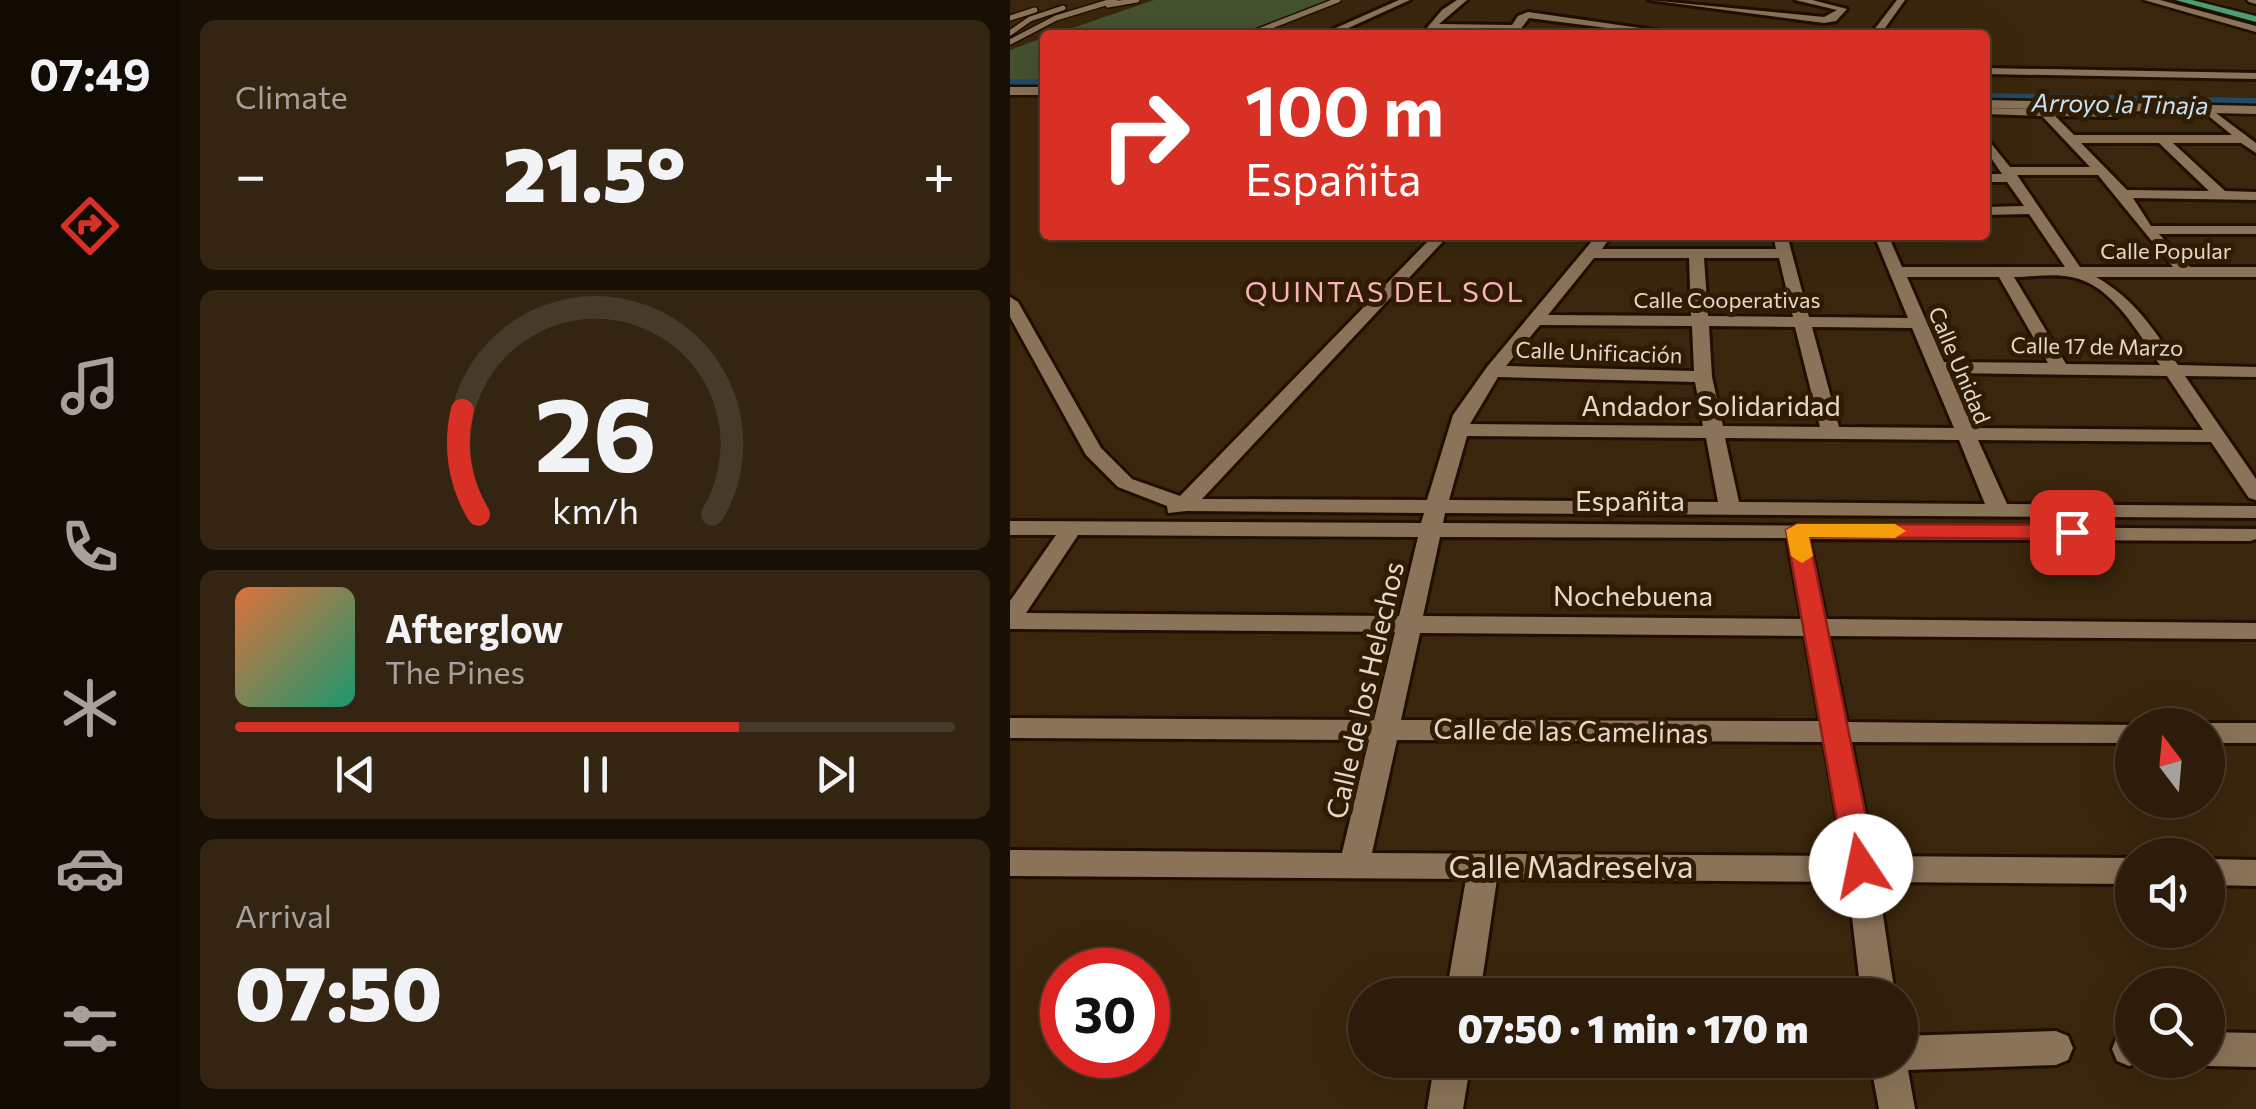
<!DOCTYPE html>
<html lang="en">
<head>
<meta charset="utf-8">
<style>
  body { margin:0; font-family:Commissioner,sans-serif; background:#342512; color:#f1f3f6; height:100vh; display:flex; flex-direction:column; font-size:38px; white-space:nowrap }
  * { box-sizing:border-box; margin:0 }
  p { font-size:32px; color:#a6a19c }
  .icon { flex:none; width:55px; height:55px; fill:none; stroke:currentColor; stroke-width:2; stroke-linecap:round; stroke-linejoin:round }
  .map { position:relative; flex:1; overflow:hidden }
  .panel { display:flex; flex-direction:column; gap:20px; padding:20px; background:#180f05; width:830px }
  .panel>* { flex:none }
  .top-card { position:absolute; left:30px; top:30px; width:950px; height:210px; border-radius:10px; box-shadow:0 10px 40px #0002,0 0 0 2px #483a2a; background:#d93025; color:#fff; overflow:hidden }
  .needle { width:65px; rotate:344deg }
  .fabs { position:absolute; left:1105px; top:708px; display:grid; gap:20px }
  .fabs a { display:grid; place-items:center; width:110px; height:110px; border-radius:50%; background:#2c1c09; box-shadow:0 10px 40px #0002,0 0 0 2px #483a2a; font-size:50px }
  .speed { position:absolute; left:30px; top:948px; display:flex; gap:20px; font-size:50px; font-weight:700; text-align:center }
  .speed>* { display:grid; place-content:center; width:130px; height:130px; border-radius:50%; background:#2c1c09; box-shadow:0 10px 40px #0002,0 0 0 2px #483a2a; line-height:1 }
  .speed .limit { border:15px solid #d22; background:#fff; color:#111 }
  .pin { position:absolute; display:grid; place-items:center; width:85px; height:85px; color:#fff; margin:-42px; border-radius:20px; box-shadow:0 5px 15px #0006 }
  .me { position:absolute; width:110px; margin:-55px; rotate:349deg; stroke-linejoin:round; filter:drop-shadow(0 0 8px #0008) }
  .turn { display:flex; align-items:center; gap:35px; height:210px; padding:0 40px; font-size:45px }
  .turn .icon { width:130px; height:130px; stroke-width:2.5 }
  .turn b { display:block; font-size:70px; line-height:85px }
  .big { font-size:75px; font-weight:800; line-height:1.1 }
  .panel .card { flex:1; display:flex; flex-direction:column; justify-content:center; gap:15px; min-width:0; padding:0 35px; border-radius:15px; background:#342512 }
  .panel .dial { align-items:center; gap:0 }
  .dial svg { height:260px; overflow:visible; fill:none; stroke:#483a2a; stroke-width:7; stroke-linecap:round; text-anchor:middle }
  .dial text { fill:#f1f3f6; stroke:none }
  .song { display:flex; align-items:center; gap:30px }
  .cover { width:120px; height:120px; border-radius:15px; background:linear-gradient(135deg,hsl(20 70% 55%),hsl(160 70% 35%)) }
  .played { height:10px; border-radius:5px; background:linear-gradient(90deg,#d93025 70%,#483a2a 70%) }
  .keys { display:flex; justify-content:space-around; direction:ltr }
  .heat { display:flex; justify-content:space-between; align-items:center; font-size:55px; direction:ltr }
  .trip { position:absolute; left:338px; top:978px; width:570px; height:100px; border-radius:50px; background:#2c1c09; box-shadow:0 10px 40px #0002,0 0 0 2px #483a2a; font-weight:800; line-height:100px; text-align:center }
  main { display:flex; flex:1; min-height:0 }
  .dock { display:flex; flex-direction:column; width:180px; justify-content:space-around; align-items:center; background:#120b04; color:#a6a19c }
  .dock .icon { width:70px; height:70px }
  .dock .on { color:#d93025 }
  .dock b { font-size:45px; color:#f1f3f6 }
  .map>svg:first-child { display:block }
</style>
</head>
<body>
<main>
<nav class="dock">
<b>07:49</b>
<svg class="icon on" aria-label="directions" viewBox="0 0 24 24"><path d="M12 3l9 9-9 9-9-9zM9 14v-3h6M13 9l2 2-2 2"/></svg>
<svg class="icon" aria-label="music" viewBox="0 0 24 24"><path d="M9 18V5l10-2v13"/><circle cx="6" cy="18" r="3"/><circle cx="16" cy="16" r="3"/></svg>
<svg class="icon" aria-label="phone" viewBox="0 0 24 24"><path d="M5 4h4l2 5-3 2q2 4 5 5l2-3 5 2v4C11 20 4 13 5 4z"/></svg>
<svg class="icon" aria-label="climate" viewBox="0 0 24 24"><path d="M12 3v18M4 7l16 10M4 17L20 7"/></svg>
<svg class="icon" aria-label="car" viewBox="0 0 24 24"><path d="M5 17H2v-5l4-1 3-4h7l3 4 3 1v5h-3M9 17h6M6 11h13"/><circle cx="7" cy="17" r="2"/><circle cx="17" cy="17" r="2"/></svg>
<svg class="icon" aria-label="filters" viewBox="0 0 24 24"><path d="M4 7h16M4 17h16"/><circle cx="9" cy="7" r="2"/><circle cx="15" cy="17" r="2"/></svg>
</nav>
<section class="panel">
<div class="card"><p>Climate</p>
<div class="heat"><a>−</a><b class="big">21.5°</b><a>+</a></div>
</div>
<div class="card dial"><svg viewBox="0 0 100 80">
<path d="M14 69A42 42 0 1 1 86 69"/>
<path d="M14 69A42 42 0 0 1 9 37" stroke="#d93025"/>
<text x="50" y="56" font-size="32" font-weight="700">26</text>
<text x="50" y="72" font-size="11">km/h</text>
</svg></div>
<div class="card">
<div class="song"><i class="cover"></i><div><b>Afterglow</b><p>The Pines</p></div></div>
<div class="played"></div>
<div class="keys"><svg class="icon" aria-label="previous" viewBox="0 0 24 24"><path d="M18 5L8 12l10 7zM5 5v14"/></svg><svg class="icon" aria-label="pause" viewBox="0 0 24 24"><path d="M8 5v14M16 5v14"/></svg><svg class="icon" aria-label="next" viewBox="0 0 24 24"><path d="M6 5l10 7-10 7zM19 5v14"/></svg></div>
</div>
<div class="card"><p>Arrival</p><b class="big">07:50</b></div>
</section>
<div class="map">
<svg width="1246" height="1109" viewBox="0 0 1246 1109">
  <rect width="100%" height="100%" fill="#3a260c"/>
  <!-- green -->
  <path fill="#44522e" d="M144 0H321L232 35H42Z
    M35 37V80H0V50Z"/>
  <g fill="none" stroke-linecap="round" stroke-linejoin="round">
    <!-- river -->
    <path fill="#204a69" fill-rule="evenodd" d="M0 79H35V93H0Z
      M975 93 1246 98V112L975 107Z"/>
    <!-- lane casing -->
    <g stroke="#200e00" stroke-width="8">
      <path id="lane" d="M98 5 127 0
        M0 18 25 10
        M0 33 20 19 53 8
        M238 35 328 0
        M0 42 46 18 105 0"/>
    </g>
    <!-- street casing -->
    <g stroke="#200e00" stroke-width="6">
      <path id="street" d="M389 0H400L323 35H310Z
        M447 0H457L429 24 502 25 508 16 518 12 679 35H652L519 18 506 35H496L499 31 424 30 419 35H411L432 10Z
        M639 0 814 17 827 10 785 0H802L837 9 826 21 814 23Z
        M887 0H895L870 35H860Z
        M975 68 1246 73V79L975 74Z
        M1194 104 1246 143V153L1231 143H1163L1215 191 1246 192V200L1123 198 1141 226H1246V234H1149L1180 267H1246V277H1086C1124 298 1144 330 1168 365L1246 367V377L1175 376 1246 479V500L1239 498 1201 442 968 440 997 504 1246 506V518L435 513 433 523 1246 529V539L1240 541 799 539 816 619 1246 623V639L819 636 837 722 1129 725H1122V743L841 742 864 856 1122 858V884L868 882 885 995H851L838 882 487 879 470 995H436L456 879 0 876V850L332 853 359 740 0 738V718L364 720 385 632 0 629V601L46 535H0V521L411 523 414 513 177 511 158 513 157 506 108 487 76 455 0 317V297L8 302 91 448 122 479 170 496 424 235H439L192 499 417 500 443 415 477 367 587 235H602L592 249H766L763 235H777L799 317 898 318 864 235H878L892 267H1055L1019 214 975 215V207L1014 206 997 182H975V174H992L975 149V136L1000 167H1080L1032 116 975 114V108L1105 111 1122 105 1126 110 1106 117 1045 116 1064 135H1222L1190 109ZM1071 143H1149L1199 191 1117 190ZM1007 175H1088L1163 267H1070ZM584 258H679L681 316 538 315ZM694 258H769L783 317 698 316ZM897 277H989L1038 363 934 362ZM1004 277C1022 277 1043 273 1061 277 1102 284 1129 334 1150 365L1056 364ZM530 325 682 326 684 371 496 366ZM699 326 785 327 810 427 713 426 702 377ZM802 327 902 328 944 428 829 427ZM939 373 1157 376 1193 430 963 428ZM488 377 685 382 693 426 460 424ZM457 436 696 438 708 502 439 500ZM715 438 949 440 975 504 729 502ZM68 535 408 537 389 616 16 613ZM430 537 777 538 792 619 413 616ZM410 633 795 636 810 721 391 720ZM387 740 814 742 834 856 362 853Z
        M1198 723H1246V743H1198V725H1191Z
        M1198 859 1246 860V886L1198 885Z
        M1046 1031 1058 1036 1063 1048 1058 1060 1046 1065 898 1070 905 1109H869L860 1060H890V1036Z
        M1122 1032V1060H1135L1119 1066 1107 1061 1102 1049 1107 1037Z
        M1198 1032 1246 1033V1067L1198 1066 1186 1061 1198 1060Z
        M425 1060H461L453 1109H417Z"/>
    </g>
    <!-- secondary casing -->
    <g stroke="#200e00" stroke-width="5">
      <path id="secondary" d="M1134 0H1150L1246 26V32Z
        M1237 0H1246V4L1239 2Z
        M0 87H35V95H0Z
        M975 100 1246 106V114L975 108Z"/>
    </g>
    <!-- primary casing -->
    <g stroke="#200e00" stroke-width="5">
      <path id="primary" d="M1165 0H1182L1246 16V22Z"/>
    </g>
    <!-- lane -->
    <use href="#lane" stroke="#8a7358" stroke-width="5"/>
    <!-- street -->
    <use href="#street" fill="#8a7358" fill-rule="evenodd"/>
    <!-- secondary -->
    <use href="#secondary" fill="#8a7358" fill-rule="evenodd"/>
    <!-- primary -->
    <use href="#primary" fill="#4b9d74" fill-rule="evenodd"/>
    <!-- street-bridge casing -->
    <g stroke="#200e00" stroke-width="15" stroke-linecap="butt">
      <path id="street-bridge" d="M1188 102 1194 107"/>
    </g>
    <!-- street-bridge -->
    <use href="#street-bridge" stroke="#8a7358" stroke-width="12"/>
  </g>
  <!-- route -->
  <path fill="#d93025" stroke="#8d1f18" stroke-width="2.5" d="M787 524 1062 525 1073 532 1062 539 799 537 866 866 862 876 851 880 840 876 835 866 776 530Z"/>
  <!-- slow -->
  <path fill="#f59e0b" d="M787 524H885L896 531 885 538 799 537 803 556 792 563 781 556 776 530Z"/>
  <g text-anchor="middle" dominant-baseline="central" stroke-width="10" stroke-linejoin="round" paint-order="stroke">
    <!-- far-street labels -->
    <g font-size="22" fill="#e5d8c9" stroke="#2f1c03">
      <text x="1156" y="250">Calle Popular</text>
      <text x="717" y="299">Calle Cooperativas</text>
      <text transform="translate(1087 346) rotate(1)">Calle 17 de Marzo</text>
      <text transform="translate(589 352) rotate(2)">Calle Unificación</text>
      <text transform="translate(950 365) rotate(67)">Calle Unidad</text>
    </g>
    <!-- far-water labels -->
    <g font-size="25" font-style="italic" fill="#c7e1f6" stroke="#2f1c03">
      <text transform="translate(1110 103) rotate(1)">Arroyo la Tinaja</text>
    </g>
    <!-- far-quarter labels -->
    <g font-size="28" letter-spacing="2.5" fill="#f8b3b9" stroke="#2f1c03">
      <text x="375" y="291">QUINTAS DEL SOL</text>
    </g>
    <!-- street labels -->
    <g font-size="28" fill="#e5d8c9" stroke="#2f1c03">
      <text x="701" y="405">Andador Solidaridad</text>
      <text x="620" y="500">Españita</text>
      <text x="623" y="595">Nochebuena</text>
      <text transform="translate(354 690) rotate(-77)">Calle de los Helechos</text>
      <text transform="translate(561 730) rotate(1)">Calle de las Camelinas</text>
    </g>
    <!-- near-street labels -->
    <g font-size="32" fill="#e5d8c9" stroke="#2f1c03">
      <text x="561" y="865">Calle Madreselva</text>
    </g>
  </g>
</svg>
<div class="fabs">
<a><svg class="needle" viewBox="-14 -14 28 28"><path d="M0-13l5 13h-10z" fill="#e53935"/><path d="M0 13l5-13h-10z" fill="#a6a19c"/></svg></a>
<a><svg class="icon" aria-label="sound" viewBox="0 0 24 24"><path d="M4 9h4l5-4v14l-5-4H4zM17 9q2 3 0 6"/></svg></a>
<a><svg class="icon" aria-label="search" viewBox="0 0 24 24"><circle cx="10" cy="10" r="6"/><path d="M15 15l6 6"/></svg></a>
</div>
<div class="speed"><div class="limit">30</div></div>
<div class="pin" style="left:1062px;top:532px;background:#d93025"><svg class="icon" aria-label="arrive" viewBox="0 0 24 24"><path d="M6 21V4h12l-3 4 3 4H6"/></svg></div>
<svg class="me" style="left:851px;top:866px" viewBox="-20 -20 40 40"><circle r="19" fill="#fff"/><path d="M0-13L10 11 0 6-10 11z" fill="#d93025"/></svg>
<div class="trip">07:50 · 1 min · 170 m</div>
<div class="top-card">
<div class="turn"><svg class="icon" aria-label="right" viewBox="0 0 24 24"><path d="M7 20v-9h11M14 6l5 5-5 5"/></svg><div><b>100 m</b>Españita</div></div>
</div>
</div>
</main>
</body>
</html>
